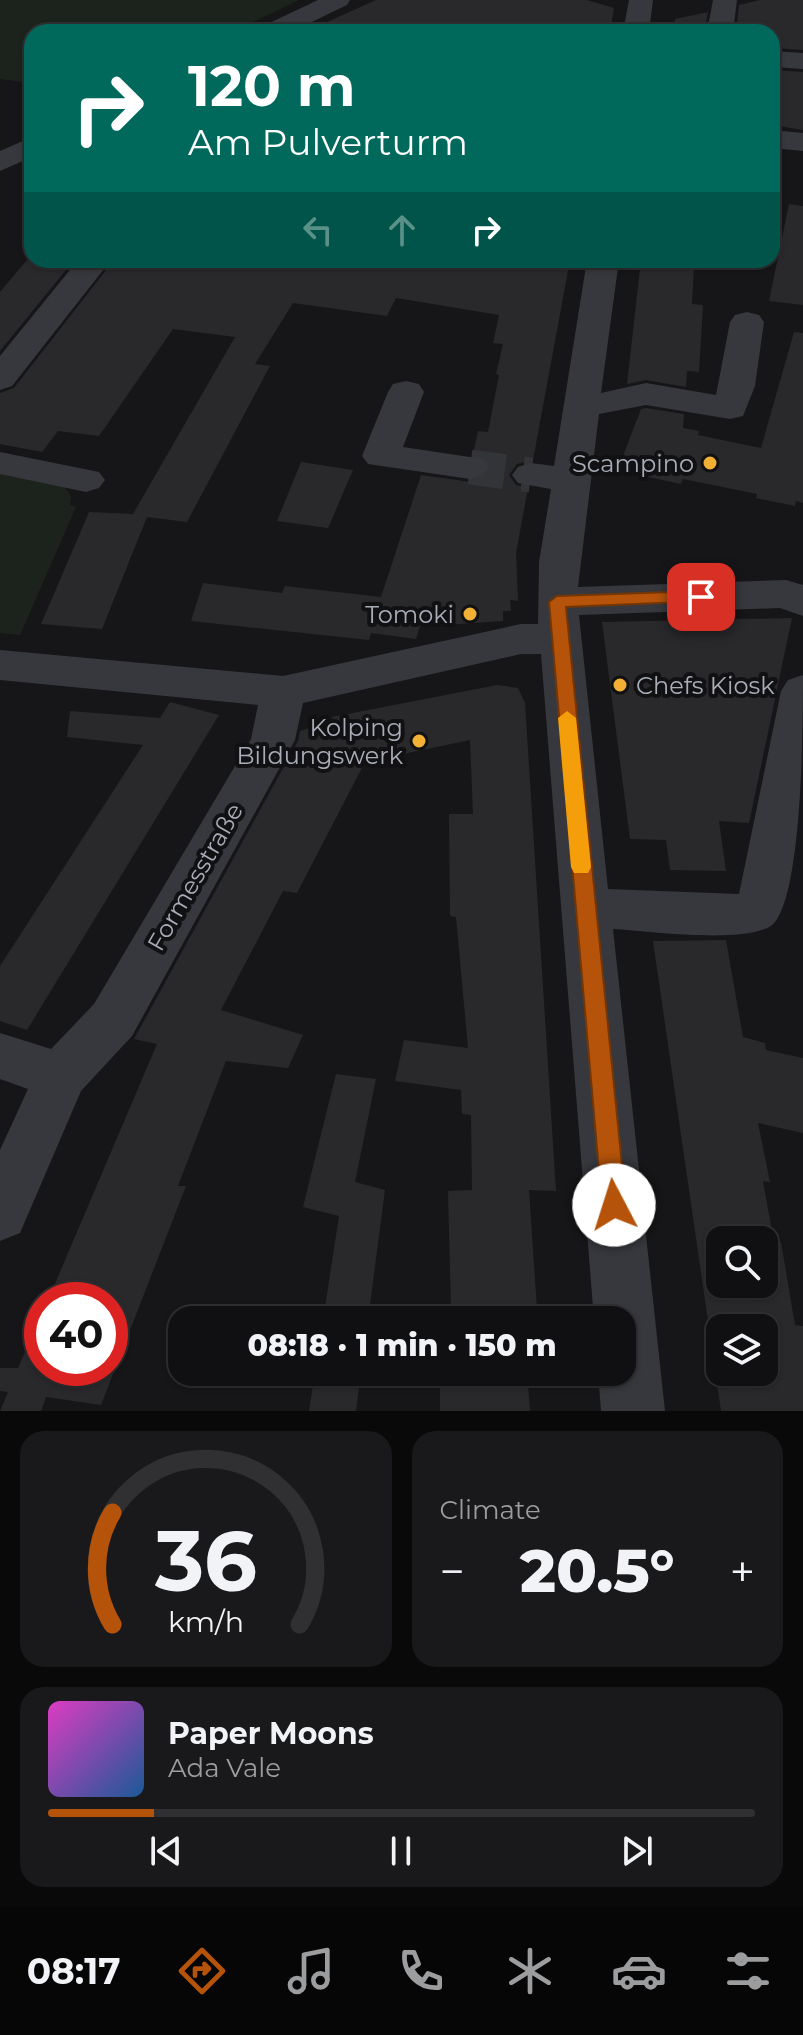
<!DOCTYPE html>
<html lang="en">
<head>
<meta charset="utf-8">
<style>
  body { margin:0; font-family:Montserrat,sans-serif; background:#19191b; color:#f1f3f6; height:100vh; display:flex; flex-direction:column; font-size:30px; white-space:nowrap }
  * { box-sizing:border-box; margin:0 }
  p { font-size:26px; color:#9c9d9f }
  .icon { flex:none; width:44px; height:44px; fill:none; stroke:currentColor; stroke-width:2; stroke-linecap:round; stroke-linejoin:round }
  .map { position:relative; height:1411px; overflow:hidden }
  .side { display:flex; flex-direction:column; gap:20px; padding:20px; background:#09090a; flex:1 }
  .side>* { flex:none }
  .banner { position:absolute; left:24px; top:24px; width:756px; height:244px; border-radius:24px; box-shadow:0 2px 6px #0004,0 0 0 2px #303032; background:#00695c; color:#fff; overflow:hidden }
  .fabs { position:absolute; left:706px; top:1226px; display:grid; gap:16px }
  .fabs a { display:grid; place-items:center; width:72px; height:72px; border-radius:16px; background:#101012; box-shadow:0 2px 6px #0004,0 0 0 2px #303032; font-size:40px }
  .speed { position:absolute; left:24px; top:1282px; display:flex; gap:16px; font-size:40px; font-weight:700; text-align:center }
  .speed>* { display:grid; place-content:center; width:104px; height:104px; border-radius:50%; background:#101012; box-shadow:0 2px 6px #0004,0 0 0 2px #303032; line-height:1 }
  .speed .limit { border:12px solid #d22; background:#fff; color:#111 }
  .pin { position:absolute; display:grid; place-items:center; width:68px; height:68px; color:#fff; margin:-34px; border-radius:16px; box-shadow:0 4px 12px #0006 }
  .me { position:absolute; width:88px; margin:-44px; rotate:355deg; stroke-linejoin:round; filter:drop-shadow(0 0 6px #0008) }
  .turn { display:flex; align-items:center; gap:28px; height:168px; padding:0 32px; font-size:36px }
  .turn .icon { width:104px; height:104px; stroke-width:2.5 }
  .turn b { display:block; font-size:56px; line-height:68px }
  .lanes { display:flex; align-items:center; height:76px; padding:0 32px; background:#0003; justify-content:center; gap:40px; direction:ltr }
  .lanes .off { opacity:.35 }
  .big { font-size:60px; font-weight:800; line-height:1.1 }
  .side .widget { flex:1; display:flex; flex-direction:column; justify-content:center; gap:12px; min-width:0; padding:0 28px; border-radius:24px; background:#19191b }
  .side .dial { align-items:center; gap:0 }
  .dial svg { height:208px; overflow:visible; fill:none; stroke:#303032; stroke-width:7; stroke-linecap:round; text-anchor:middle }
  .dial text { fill:#f1f3f6; stroke:none }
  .song { display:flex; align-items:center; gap:24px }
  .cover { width:96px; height:96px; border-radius:12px; background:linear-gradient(135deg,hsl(310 70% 55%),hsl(210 70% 35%)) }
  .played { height:8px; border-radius:4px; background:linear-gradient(90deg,#b45309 15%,#303032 15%) }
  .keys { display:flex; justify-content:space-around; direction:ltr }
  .heat { display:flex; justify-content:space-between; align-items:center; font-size:44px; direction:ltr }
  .side .tiles { flex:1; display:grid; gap:20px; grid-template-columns:1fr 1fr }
  .widget:last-child { grid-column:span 2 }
  .trip { position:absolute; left:168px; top:1306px; width:468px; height:80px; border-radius:24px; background:#101012; box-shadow:0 2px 6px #0004,0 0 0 2px #303032; font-weight:800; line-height:80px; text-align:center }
  .menu { display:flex; height:128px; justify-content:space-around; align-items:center; background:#060607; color:#9c9d9f }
  .menu .icon { width:56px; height:56px }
  .menu .selected { color:#b45309 }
  .menu b { font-size:36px; color:#f1f3f6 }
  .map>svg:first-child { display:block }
</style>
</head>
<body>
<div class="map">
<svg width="803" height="1411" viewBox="0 0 803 1411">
  <rect width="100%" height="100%" fill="#161618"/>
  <!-- green -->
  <path fill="#1c231d" d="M0 0H299L233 32H32V83L0 79Z
    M0 471 63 485 71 496 70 505 76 507 20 635 0 633Z"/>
  <!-- building -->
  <path fill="#29292c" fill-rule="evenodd" d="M376 0H587L614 8 610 32H305Z
    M760 0H803V50L772 48V32H736L739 5Z
    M708 12 704 32H676L675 19Z
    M772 70 803 72V130L772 125Z
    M789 204 803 206V305L769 301Z
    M27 260H74L0 351V292Z
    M114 260H570L533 460 517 464 509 475 516 485 528 488 516 553 518 601 510 600 511 611H503V621L445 625 421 623 416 639 371 633 369 640 191 621 203 583 282 593 285 586 381 597 421 475 471 482 484 478 491 469 485 457 473 454 478 431 488 432 499 375 496 374 503 344 493 343 499 315 396 298 387 316 293 303 255 364 270 366 187 522 147 517 102 629 41 624 89 512 133 514 235 337 173 329 99 436 58 431 42 452 0 444V393L14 388Z
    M641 260H691L694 266 692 304 703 305 699 372 687 371 686 387 646 380 627 384Z
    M794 332 803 333V503L796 501 795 506 756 498 757 494 683 479 681 484 644 476 645 472 626 468 630 457 623 456 641 409 646 408 684 414 683 428 699 431 698 435 761 448Z
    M301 462 353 470 328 528 277 521Z
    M792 618 749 823 719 821 726 871 670 870 666 840 630 839 602 622Z
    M497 685 518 688 525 703 556 1191 529 1190 537 1309H524L525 1320H440V1308H451L448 1191 472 1190 471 1115 462 1114 461 1090 395 1081 404 1040 468 1048 456 917 450 916 449 814H473L470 740 365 762 297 893 283 891 221 1010 303 1035 288 1068 226 1061 178 1186H186L101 1405 46 1397 41 1411H0L8 1392 0 1391V1368H18L42 1312V1368H110V1300H48L157 1044 134 1039 298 741 300 731 333 720 332 717Z
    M170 702 219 715 27 1030 0 1021V966L143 745 67 737 70 711 160 718Z
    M726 940 743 1037 765 1043 766 1050 803 1058V1133L758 1123 770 1182 763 1181 774 1242H781L795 1325 803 1326V1411H721L653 941ZM720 1240H764V1284H720ZM720 1328H764V1372H720Z
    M336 1074 376 1079 355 1182 385 1190 368 1320H323L339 1216 303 1207Z
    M315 1372H361L356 1411H309Z
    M440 1372H527L530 1411H440Z"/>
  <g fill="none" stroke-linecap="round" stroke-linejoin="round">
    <!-- minor-tunnel -->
    <path stroke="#333438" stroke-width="35" stroke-dasharray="35 18" stroke-linecap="butt" d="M470 467 531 475"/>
    <!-- minor -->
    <path fill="#37383d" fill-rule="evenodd" d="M318 0H350L347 5 291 32H257L261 27Z
      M629 0H653L649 32H623Z
      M713 0H737L733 32H707Z
      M772 51 803 53V69L772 67Z
      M772 130 803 133V151L772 148Z
      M32 137V157L0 171V151Z
      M78 260H111L12 386 0 390V356Z
      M587 260H619L601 393 646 383 716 395 730 322 735 315 747 312 759 315 764 322 755 386 743 416 730 419 646 405 599 414 578 587 786 580 803 585V616L780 608 579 615 608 889 739 894 781 691 788 680 803 675C803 720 803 903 771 926 741 944 649 931 613 929L665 1411H601L598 1372H622V1320H594L541 654H521L303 703 295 740 132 1036 81 1091 20 1233 0 1241V1150L28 1089 0 1079V1033L51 1049 94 1004 251 739 258 705 0 680V650L283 676 521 624H538L539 562 551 489 518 483 512 475 518 467 531 463 554 466Z
      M406 381 419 384 424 392 403 447 483 459 489 467 483 475 470 479 368 464 362 456 388 392 393 384Z
      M0 452 99 472 105 480 99 488 86 492 0 474Z"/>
  </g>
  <!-- route -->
  <path fill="#b45309" stroke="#753606" stroke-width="2" d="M701 591 709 597 707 601 566 607 626 1205 622 1213 614 1217 605 1213 602 1205 549 602 557 596Z"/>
  <!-- slow -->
  <path fill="#f59e0b" d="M567 711 576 718 591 867 588 873H574L571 867 558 718Z"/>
  <!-- markers -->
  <g fill="#f2b134" stroke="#111113" stroke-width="3">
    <circle cx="710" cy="463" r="8"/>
    <circle cx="470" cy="614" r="8"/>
    <circle cx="620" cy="685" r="8"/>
    <circle cx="419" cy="741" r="8"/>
  </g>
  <g text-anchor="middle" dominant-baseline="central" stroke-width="8" stroke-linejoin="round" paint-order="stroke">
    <!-- poi labels -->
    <g font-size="24" fill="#a8adb8" stroke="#111113" text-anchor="end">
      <text x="694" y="463">Scampino</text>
      <text x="454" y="614">Tomoki</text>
      <text x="636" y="685" text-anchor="start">Chefs Kiosk</text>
      <text x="403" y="727">Kolping<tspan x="403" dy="28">Bildungswerk</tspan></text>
    </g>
    <!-- street labels -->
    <g font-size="24" fill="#a8adb8" stroke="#111113">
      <text transform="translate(195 877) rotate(-60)">Formesstraße</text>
    </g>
  </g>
</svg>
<div class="fabs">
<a><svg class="icon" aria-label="search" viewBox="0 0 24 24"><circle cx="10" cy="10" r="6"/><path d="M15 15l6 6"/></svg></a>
<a><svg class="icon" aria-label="layers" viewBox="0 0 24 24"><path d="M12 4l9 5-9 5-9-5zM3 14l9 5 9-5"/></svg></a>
</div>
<div class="speed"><div class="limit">40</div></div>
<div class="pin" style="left:701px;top:597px;background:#d93025"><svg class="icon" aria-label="arrive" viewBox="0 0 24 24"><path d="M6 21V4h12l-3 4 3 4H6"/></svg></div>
<svg class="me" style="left:614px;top:1205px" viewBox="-20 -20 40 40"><circle r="19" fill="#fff"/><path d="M0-13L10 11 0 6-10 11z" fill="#b45309"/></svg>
<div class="trip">08:18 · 1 min · 150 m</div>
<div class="banner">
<div class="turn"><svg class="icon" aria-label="right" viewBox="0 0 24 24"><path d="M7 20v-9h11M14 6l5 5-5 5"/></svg><div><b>120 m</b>Am Pulverturm</div></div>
<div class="lanes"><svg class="icon off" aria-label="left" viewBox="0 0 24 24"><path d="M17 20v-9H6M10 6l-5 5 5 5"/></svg><svg class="icon off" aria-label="ahead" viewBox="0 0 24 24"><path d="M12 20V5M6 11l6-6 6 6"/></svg><svg class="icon" aria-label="right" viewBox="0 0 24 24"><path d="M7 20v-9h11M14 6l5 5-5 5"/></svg></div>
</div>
</div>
<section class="side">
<div class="tiles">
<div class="widget dial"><svg viewBox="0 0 100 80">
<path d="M14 69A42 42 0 1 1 86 69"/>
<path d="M14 69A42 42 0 0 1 14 26" stroke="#b45309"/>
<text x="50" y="56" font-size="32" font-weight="700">36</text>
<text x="50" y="72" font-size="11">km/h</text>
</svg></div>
<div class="widget"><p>Climate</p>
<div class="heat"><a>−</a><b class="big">20.5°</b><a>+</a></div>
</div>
<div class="widget">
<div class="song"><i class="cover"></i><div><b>Paper Moons</b><p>Ada Vale</p></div></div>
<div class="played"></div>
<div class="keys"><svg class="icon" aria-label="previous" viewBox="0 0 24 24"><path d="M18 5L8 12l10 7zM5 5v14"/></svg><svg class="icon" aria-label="pause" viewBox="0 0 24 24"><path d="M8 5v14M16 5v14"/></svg><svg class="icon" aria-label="next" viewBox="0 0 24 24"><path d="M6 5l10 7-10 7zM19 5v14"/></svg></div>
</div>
</div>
</section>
<nav class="menu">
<b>08:17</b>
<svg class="icon selected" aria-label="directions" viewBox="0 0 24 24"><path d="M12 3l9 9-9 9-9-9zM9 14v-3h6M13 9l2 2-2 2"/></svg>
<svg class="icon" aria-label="music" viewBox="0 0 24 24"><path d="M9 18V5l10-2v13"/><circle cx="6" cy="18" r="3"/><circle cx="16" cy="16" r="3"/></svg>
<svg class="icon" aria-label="phone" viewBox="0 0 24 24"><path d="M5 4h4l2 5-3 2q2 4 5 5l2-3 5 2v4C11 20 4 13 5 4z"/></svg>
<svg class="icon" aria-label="climate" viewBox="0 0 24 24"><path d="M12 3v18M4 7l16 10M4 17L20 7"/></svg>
<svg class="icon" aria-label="car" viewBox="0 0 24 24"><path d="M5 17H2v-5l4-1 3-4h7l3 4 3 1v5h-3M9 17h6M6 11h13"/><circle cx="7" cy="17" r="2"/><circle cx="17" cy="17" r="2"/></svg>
<svg class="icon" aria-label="filters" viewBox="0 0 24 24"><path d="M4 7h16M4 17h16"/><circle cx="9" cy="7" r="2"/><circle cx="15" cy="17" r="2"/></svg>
</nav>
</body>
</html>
